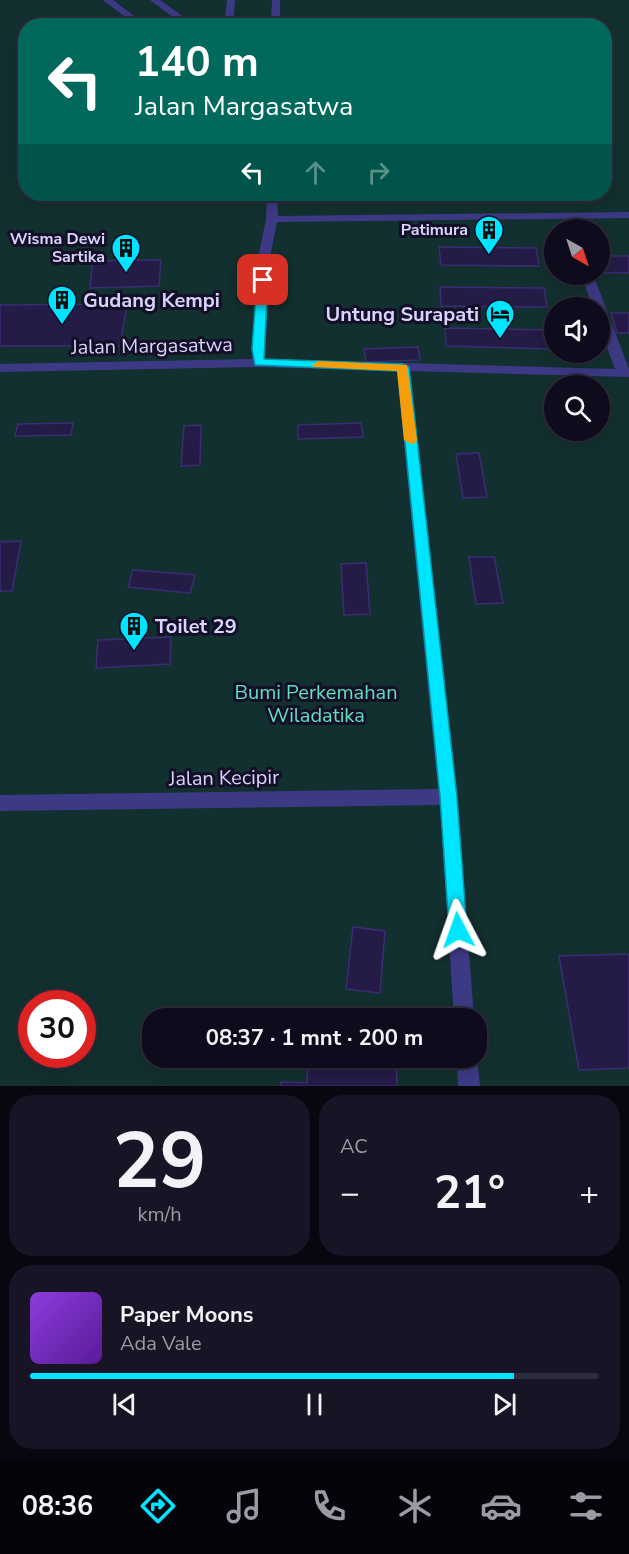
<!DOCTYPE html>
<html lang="id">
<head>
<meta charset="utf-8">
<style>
  body { margin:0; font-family:"Nunito Sans",sans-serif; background:#171425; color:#f1f3f6; height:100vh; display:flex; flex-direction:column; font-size:22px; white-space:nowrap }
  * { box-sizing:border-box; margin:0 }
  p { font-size:20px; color:#9b9ba3 }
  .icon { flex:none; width:33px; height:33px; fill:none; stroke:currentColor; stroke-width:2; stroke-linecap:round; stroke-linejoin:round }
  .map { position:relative; height:1086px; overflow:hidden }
  .side { display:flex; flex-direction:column; gap:9px; padding:9px; background:#08060f; flex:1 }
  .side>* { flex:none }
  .hud { position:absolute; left:18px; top:18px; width:594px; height:183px; border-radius:24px; box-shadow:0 3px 15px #0003,0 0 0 2px #2e2b3b; background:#00695c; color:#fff; overflow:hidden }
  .needle { width:39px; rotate:141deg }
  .buttons { position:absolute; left:544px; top:219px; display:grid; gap:12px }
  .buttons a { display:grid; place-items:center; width:66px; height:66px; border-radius:50%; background:#0e0b1c; box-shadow:0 3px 15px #0003,0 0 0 2px #2e2b3b; font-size:30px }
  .speed { position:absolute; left:18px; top:990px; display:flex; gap:12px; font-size:30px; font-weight:700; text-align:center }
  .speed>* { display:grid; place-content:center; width:78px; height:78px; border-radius:50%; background:#0e0b1c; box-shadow:0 3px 15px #0003,0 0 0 2px #2e2b3b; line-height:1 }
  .speed .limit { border:9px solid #d22; background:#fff; color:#111 }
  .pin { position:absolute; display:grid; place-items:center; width:51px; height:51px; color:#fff; margin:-26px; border-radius:12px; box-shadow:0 3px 9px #0006 }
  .me { position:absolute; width:66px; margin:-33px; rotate:356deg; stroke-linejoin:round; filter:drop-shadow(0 0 4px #0008) }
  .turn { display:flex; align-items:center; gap:21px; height:126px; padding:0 18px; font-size:27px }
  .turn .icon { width:78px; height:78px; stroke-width:2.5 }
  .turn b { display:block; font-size:42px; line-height:51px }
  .lanes { display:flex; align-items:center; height:57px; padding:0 18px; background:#0003; justify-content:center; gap:30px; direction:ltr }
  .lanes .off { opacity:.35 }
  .big { font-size:45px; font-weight:700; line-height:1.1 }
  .side .tile { flex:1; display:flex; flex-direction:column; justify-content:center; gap:9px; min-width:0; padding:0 21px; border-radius:24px; background:#171425 }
  .side .dial { align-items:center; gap:0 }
  .dial b { font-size:78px; line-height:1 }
  .song { display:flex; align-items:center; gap:18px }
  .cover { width:72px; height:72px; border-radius:9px; background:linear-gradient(135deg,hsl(270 70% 55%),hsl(270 70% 35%)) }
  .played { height:6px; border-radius:3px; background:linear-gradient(90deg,#00e5ff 85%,#2e2b3b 85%) }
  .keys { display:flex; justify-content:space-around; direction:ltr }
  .heat { display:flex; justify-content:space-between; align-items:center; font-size:33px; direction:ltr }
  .side .tiles { flex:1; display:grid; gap:9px; grid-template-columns:1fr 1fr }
  .tile:last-child { grid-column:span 2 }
  .trip { position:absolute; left:142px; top:1008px; width:345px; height:60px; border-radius:24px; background:#0e0b1c; box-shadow:0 3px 15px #0003,0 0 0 2px #2e2b3b; font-weight:700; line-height:60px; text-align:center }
  .menu { display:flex; height:96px; justify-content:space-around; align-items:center; background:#06040b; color:#9b9ba3 }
  .menu .icon { width:42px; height:42px }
  .menu .selected { color:#00e5ff }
  .menu b { font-size:27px; color:#f1f3f6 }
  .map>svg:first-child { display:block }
</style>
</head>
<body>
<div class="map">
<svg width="629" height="1086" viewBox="0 0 629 1086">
  <rect width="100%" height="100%" fill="#130f26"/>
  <!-- green -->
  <path fill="#12302f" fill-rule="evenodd" d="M0 0H629V1086H0ZM26 26H604V194H26ZM555 230H600V274H555ZM555 308H600V352H555ZM555 386H600V430H555ZM32 1004H82V1054H32ZM153 1018H477V1058H153Z"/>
  <!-- building -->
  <path fill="#241b47" stroke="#3b2d73" stroke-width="1.5" d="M439 247 536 248 539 266 441 265Z
    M600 256H629V273H600Z
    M161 260 159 286 90 288 93 261Z
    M440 287 544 288 547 307 441 306Z
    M127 304 120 346H0V305Z
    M611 313H629V333H617Z
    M445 328 554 330 555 349 446 346Z
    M418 347 420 360 366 362 364 349Z
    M73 423 71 435 15 436 18 424Z
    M361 423 363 437 298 439V425Z
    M201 425 200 465 181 466 184 426Z
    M479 453 487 497 463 498 456 454Z
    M21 541 12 591H0V542Z
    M469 557H494L503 603 476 604Z
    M366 563 370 614 344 615 341 564Z
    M133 570 195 575 190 593 128 587Z
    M171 637 170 664 96 668 98 640Z
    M353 927 385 931 380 993 346 989Z
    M629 954V1068L579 1070 559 956Z
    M308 1058H396L397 1086H280L281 1082 307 1083Z"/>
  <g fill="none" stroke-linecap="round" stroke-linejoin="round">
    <!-- minor -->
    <path fill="#3d3a85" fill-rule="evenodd" d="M103 0H113L147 26H137Z
      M150 0H160L196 26H185Z
      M227 0H235L233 26H224Z
      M272 0H280V26H271Z
      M267 194H277L278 216 629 212V218L277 222 270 258 265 359 615 369 600 328V308H593L581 274H593L629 369V377L410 371 457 797 474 1018H454L440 805 0 811V795L438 789 397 371 259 367 0 372V364L252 359 258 258 266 219Z
      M477 1057 480 1086H458L457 1058Z"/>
  </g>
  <!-- route -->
  <path fill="#00e5ff" stroke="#0095a6" stroke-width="1.5" d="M263 277 268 280 264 359 403 364 409 367 457 797 467 930 464 936 458 938 452 936 449 930 440 797 398 371 255 365 252 349 257 280Z"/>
  <!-- slow -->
  <path fill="#f59e0b" d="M318 361 407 365 417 440 415 443 411 444 404 440 397 371 314 367 312 365Z"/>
  <!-- icons -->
  <defs>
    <g id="building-pin" transform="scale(1.5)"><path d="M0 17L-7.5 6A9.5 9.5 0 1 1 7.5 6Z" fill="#00e5ff" stroke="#130f26"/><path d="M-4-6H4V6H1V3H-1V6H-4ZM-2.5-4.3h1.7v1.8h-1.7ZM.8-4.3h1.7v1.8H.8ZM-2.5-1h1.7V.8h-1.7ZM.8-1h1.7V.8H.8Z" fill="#111"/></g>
    <g id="hotel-pin" transform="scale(1.5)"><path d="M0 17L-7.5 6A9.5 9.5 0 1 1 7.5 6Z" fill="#00e5ff" stroke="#130f26"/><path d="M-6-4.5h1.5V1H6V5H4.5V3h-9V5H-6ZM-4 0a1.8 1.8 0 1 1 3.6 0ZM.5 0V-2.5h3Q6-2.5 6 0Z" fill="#111"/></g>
  </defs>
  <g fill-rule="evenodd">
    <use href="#building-pin" x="489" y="230"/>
    <use href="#building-pin" x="126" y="248"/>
    <use href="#building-pin" x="62" y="300"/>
    <use href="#hotel-pin" x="500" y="314"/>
    <use href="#building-pin" x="134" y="626"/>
  </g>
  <g text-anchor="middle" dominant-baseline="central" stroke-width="6" stroke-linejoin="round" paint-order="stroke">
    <!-- far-poi labels -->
    <g font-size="16" font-weight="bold" fill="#d9d4ff" stroke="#130f26" text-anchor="end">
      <text x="468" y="230">Patimura</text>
      <text x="105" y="239">Wisma Dewi<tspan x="105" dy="18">Sartika</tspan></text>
    </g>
    <!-- poi labels -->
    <g font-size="20" font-weight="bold" fill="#d9d4ff" stroke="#130f26" text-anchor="start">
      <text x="83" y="300">Gudang Kempi</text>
      <text x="479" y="314" text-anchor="end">Untung Surapati</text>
      <text x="155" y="626">Toilet 29</text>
    </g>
    <!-- street labels -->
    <g font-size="20" fill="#d9d4ff" stroke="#130f26">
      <text transform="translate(152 346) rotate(-1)">Jalan Margasatwa</text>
      <text transform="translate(224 778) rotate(-1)">Jalan Kecipir</text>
    </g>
    <!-- park labels -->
    <g font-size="20" fill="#5fe0c0" stroke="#130f26">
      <text x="316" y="692">Bumi Perkemahan<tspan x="316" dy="23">Wiladatika</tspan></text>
    </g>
  </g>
</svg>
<div class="buttons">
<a><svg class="needle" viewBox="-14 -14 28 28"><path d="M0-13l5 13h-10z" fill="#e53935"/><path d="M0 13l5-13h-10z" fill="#9b9ba3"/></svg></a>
<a><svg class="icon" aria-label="sound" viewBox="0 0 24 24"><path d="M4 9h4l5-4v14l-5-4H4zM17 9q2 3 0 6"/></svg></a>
<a><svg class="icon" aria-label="search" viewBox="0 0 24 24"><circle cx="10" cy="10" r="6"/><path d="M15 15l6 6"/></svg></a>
</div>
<div class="speed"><div class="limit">30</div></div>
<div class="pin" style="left:263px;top:280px;background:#d93025"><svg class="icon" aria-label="arrive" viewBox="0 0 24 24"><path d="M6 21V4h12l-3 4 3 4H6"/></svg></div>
<svg class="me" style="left:458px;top:930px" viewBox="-20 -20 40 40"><path d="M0-17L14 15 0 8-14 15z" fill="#00e5ff" stroke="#fff" stroke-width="4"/></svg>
<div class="trip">08:37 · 1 mnt · 200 m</div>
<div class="hud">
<div class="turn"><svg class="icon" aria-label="left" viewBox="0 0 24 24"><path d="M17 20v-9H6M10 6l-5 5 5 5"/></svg><div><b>140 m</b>Jalan Margasatwa</div></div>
<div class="lanes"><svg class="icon" aria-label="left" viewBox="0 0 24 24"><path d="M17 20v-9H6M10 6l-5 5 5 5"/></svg><svg class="icon off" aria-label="ahead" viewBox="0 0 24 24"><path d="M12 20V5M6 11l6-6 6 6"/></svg><svg class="icon off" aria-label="right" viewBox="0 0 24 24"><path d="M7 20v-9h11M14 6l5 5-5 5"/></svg></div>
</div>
</div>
<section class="side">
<div class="tiles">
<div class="tile dial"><b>29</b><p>km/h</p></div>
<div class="tile"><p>AC</p>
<div class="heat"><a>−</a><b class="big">21°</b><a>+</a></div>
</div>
<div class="tile">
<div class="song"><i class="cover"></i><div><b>Paper Moons</b><p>Ada Vale</p></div></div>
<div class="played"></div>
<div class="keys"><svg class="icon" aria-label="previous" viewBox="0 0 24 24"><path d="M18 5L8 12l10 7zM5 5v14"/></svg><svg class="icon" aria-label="pause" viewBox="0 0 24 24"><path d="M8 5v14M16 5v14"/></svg><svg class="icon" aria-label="next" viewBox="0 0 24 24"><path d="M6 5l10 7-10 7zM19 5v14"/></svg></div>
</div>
</div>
</section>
<nav class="menu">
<b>08:36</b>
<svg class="icon selected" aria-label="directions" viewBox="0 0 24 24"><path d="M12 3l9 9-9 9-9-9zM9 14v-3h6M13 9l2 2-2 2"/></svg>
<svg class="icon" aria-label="music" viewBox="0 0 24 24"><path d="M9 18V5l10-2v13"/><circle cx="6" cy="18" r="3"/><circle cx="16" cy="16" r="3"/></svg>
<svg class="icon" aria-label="phone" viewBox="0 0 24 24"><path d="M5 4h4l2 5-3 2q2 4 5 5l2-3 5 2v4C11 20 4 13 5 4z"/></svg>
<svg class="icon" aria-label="climate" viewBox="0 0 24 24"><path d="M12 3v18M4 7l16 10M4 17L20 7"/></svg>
<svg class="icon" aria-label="car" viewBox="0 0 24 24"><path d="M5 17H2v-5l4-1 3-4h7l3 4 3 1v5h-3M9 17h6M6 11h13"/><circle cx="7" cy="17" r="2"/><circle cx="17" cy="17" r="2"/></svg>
<svg class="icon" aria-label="filters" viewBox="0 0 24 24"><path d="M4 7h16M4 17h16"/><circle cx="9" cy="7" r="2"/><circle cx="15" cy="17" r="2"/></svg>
</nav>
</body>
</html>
